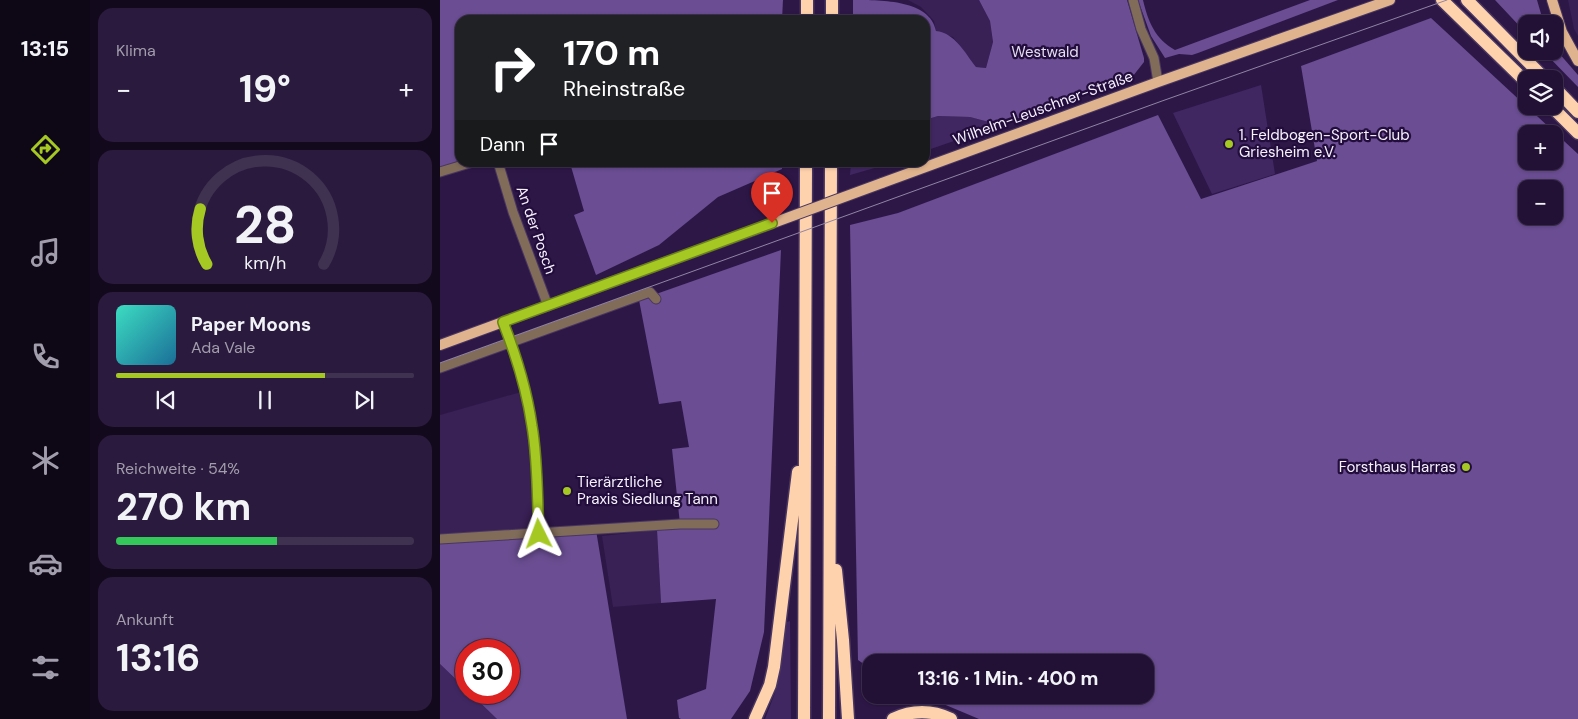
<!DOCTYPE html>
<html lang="de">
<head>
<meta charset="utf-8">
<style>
  body { margin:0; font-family:"DM Sans",sans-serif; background:#2a1a3d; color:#f1f3f6; height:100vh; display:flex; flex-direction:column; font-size:19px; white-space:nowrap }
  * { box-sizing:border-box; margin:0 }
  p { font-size:16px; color:#a29dad }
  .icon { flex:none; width:28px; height:28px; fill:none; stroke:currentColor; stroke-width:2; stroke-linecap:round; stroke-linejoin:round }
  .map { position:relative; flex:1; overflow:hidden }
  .side { display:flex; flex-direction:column; gap:8px; padding:8px; background:#13091d; width:350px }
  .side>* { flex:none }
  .top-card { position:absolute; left:15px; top:15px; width:475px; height:152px; border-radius:15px; box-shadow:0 1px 4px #0004,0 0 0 1px #3f3150; background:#202124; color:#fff; overflow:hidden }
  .buttons { position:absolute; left:1078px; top:15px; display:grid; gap:10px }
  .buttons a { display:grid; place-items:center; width:45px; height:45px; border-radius:10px; background:#221135; box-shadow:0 1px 4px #0004,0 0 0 1px #3f3150; font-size:25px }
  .speed { position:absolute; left:15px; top:639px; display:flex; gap:10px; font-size:25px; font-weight:700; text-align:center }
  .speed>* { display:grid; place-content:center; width:65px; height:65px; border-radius:50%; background:#221135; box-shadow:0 1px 4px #0004,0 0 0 1px #3f3150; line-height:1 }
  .speed .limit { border:8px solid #d22; background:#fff; color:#111 }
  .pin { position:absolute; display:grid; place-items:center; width:42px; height:42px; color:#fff; margin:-51px -21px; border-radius:50% 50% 50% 0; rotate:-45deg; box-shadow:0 0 5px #0007 }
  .pin .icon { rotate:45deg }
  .me { position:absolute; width:55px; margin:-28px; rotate:357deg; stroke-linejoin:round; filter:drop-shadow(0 0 4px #0008) }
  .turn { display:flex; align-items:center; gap:18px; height:105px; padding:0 25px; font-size:22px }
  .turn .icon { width:65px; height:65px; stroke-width:2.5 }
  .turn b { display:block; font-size:35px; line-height:42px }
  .then { display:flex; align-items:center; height:48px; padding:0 25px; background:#0003; gap:10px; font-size:19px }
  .big { font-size:38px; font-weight:700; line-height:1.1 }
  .side .tile { flex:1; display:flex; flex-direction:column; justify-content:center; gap:8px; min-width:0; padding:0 18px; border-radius:15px; background:#2a1a3d }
  .side .dial { align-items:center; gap:0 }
  .dial svg { height:130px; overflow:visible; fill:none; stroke:#3f3150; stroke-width:7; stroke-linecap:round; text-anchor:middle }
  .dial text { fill:#f1f3f6; stroke:none }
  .song { display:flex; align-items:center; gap:15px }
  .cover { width:60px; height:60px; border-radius:8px; background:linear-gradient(135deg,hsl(170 70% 55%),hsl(200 70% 35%)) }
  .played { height:5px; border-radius:2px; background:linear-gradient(90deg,#a5c823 70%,#3f3150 70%) }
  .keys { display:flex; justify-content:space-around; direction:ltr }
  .heat { display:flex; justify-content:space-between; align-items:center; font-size:28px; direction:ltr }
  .charge { height:8px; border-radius:4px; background:linear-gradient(90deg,#34c759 54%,#3f3150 0) }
  .trip { position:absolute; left:422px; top:654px; width:292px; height:50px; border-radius:15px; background:#221135; box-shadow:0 1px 4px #0004,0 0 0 1px #3f3150; font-weight:700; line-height:50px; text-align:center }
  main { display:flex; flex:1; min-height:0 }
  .dock { display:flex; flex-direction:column; width:90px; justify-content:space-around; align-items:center; background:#0e0715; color:#a29dad }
  .dock .icon { width:35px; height:35px }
  .dock .current { color:#a5c823 }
  .dock b { font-size:22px; color:#f1f3f6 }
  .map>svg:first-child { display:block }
</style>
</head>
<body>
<main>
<nav class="dock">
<b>13:15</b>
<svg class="icon current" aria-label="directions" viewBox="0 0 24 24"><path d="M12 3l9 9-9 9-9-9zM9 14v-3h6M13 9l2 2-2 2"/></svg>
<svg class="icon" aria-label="music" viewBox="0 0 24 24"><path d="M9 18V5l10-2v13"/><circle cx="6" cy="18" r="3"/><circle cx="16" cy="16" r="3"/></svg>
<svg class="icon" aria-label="phone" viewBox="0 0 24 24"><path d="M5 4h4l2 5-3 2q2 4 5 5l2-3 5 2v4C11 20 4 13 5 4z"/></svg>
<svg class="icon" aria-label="climate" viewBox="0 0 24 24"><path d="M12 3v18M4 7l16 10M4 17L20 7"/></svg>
<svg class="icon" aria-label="car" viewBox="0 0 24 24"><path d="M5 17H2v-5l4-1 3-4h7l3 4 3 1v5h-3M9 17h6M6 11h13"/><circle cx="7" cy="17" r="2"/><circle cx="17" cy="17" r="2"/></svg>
<svg class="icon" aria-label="filters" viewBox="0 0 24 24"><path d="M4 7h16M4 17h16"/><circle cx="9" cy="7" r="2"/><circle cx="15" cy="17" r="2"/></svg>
</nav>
<section class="side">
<div class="tile"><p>Klima</p>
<div class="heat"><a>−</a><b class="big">19°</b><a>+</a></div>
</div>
<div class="tile dial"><svg viewBox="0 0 100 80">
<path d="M14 69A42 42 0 1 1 86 69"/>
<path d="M14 69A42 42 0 0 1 10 35" stroke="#a5c823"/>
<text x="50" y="56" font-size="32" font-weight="700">28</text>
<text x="50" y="72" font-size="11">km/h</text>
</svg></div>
<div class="tile">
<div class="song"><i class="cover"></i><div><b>Paper Moons</b><p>Ada Vale</p></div></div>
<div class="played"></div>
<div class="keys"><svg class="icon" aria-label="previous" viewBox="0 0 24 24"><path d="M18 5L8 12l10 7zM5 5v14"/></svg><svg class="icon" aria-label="pause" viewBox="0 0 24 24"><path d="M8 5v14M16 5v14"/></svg><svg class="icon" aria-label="next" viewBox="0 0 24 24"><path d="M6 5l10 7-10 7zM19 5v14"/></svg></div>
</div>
<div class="tile"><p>Reichweite · 54%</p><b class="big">270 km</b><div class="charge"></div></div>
<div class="tile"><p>Ankunft</p><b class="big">13:16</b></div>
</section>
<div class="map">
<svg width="1138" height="719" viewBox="0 0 1138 719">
  <rect width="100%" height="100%" fill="#2d1747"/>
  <!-- built -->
  <path fill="#392055" d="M468 0H539L550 21 553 42 546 68 536 67 513 37 496 32 494 21 481 7Z
    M1128 0H1138V36L1134 29Z
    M81 392 89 433 94 519 85 530 0 534V415Z
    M217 530 221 603 173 607 162 536Z"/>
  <!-- green -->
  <path fill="#412762" d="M821 85 835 174 772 194 733 113Z
    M498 116 530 117 560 125 485 151V120Z
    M411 163V162L452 163 410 175Z
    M350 621 351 719H325L335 693 347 622Z
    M0 664 26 689V692L30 693 57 719H0Z"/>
  <!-- forest -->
  <path fill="#6a4d92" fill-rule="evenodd" d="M0 0H343L342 20H20V162L0 168Z
    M413 0C443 0 490 0 496 31 515 33 525 53 536 67L546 68 553 42 550 21 539 0H687L704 58V62L693 76 560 125 530 117 498 116 485 120V20H413Z
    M698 0H703C708 21 715 39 735 50L870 0H898L758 53 752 55 739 54 725 58 711 36Z
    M1055 0H1097L1104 24H1086V33Z
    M991 18 1138 154V719H539L482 695H706V662H431V669L418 660 410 225 458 213 718 115 761 199 877 161 861 66ZM1086 134H1114V161H1086ZM1086 189H1114V216H1086Z
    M1114 43 1118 52 1138 75V87L1103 51H1114Z
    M342 163V169L278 197 219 245 156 275 134 215 144 211 130 163Z
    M341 250 324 632 310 691 291 719H241L239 718 237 700 266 689 276 599 221 603 217 530 273 525 240 524 232 449 249 447 241 401 219 404 199 300Z
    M156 530 187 719H57L30 693 69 692V650H26V689L0 664V539Z"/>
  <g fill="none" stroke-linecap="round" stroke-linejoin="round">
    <!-- minor casing -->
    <g stroke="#493661" stroke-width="11">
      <path id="minor" d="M693 0 701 29 714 58 718 82
        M58 162 73 212 108 306
        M0 172 33 162
        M63 322C76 356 87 391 92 426 98 461 97 498 99 534
        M0 368 210 292 216 299
        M0 539 240 524H274"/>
    </g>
    <!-- major casing -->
    <g stroke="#493661" stroke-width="12">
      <path id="major" d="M1112 0 1122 32 1138 61
        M442 183 718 82 950 0
        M0 345 314 230"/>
    </g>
    <!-- highway casing -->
    <g stroke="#493661" stroke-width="15">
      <path id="highway" d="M1002 0 1086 82
        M1027 0 1105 79
        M367 20V0
        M392 20V0
        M1114 87 1138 112
        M1111 106 1138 133
        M396 570 403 640 408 719
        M315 719 330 685 334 667 358 472
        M364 719 366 162
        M389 719 391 162
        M453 719C472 710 492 710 511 719"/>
    </g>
    <!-- minor -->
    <use href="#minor" stroke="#816c5a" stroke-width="9"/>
    <!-- major -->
    <use href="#major" stroke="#dfb38d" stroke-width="10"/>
    <!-- highway -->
    <use href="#highway" stroke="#fdd2ad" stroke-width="12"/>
    <!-- tram -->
    <path stroke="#9284a3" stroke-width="1" d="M0 363 722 101 1007 0"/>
    <!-- major-bridge casing -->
    <g stroke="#493661" stroke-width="12" stroke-linecap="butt">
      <path id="major-bridge" d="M314 230 442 183"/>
    </g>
    <!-- major-bridge -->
    <use href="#major-bridge" stroke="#dfb38d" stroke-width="10"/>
  </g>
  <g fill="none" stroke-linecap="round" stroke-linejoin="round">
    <!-- route casing -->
    <g stroke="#6b8217" stroke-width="12">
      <path id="route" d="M99 534C97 498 98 461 92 426 87 391 76 355 63 322L332 223"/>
    </g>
    <!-- route -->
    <use href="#route" stroke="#a5c823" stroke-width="9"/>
  </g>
  <!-- markers -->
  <g fill="#a5c823" stroke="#230d3c" stroke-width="2">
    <circle cx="789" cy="144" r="5"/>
    <circle cx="1026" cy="467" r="5"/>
    <circle cx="127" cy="491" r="5"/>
  </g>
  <g text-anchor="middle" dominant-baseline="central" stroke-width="4.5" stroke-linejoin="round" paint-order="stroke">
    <!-- park labels -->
    <g font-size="15" fill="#e4ddf1" stroke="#230d3c">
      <text x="605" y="52">Westwald</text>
    </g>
    <!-- street labels -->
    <g font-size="15" fill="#f6f1fe" stroke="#230d3c">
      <text transform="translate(603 108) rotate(-20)">Wilhelm-Leuschner-Straße</text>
      <text transform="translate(96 230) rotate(71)">An der Posch</text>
    </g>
    <!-- poi labels -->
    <g font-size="15" fill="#f6f1fe" stroke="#230d3c" text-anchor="start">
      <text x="799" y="135">1. Feldbogen-Sport-Club<tspan x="799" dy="17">Griesheim e.V.</tspan></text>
      <text x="1016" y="467" text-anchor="end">Forsthaus Harras</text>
      <text x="137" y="482">Tierärztliche<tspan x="137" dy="17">Praxis Siedlung Tann</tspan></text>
    </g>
  </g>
</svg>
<div class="buttons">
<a><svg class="icon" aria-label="sound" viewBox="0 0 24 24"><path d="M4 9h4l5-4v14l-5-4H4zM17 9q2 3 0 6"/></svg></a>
<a><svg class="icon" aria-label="layers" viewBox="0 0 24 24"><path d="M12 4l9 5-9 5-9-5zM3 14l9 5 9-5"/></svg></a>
<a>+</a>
<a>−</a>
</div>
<div class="speed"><div class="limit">30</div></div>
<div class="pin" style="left:332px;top:223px;background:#d93025"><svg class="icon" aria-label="arrive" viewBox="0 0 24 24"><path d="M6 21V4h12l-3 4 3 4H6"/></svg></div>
<svg class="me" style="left:99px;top:534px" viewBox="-20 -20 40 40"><path d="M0-17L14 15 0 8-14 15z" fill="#a5c823" stroke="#fff" stroke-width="4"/></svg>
<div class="trip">13:16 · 1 Min. · 400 m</div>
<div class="top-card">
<div class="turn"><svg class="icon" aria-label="right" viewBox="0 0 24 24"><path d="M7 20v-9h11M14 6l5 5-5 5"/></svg><div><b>170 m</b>Rheinstraße</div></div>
<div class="then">Dann<svg class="icon" aria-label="arrive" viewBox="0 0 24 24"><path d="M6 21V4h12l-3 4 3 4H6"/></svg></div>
</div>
</div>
</main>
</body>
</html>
